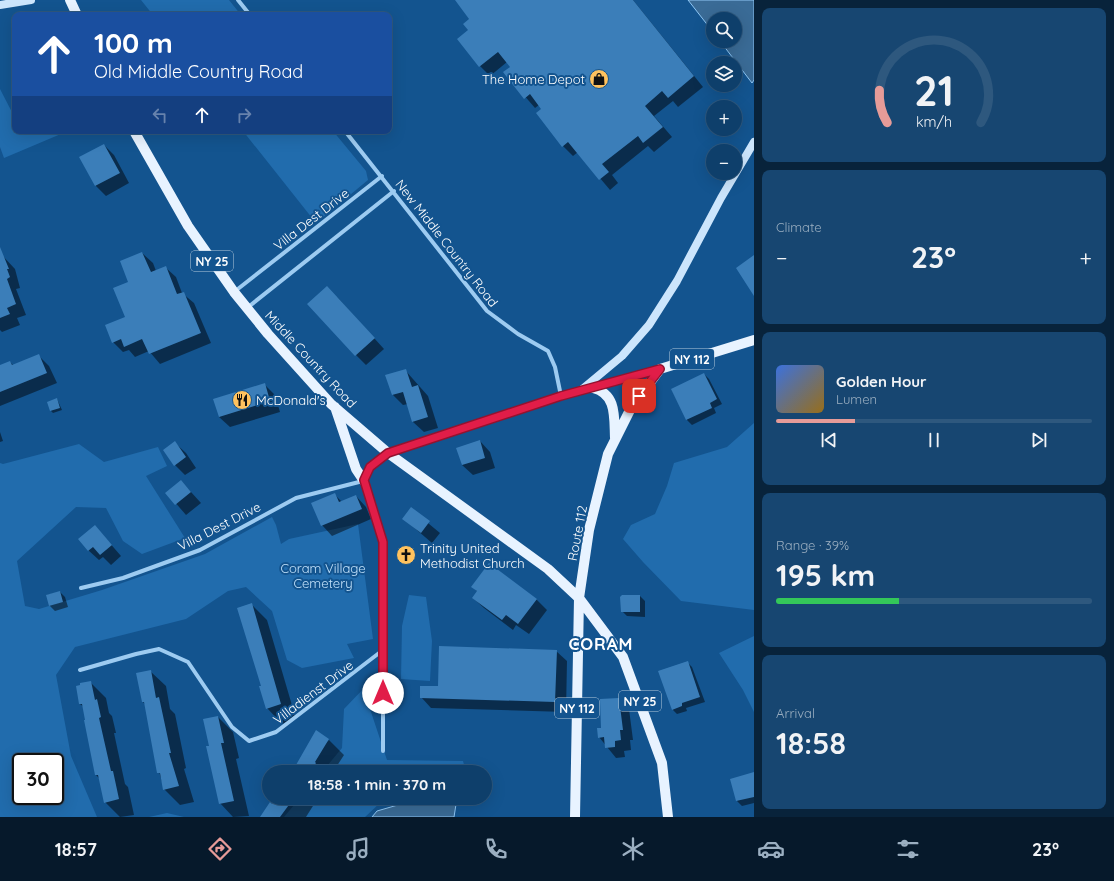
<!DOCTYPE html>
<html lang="en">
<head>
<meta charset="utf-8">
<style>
  body { margin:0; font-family:Quicksand,sans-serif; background:#174671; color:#f1f3f6; height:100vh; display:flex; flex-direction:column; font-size:15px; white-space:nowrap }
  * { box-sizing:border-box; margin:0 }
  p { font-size:13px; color:#9bafc1 }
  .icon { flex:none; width:22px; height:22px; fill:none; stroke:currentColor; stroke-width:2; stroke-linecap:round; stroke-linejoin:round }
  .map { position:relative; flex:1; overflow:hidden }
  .sheet { display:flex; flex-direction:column; gap:8px; padding:8px; background:#08233b; width:360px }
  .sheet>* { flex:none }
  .top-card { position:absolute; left:12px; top:12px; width:380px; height:122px; border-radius:8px; box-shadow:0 4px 16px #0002,0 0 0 1px #2e587e; background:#1a4fa0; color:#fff; overflow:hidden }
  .controls { position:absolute; left:706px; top:12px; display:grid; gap:8px }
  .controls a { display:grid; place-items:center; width:36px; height:36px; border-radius:50%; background:#0e3f6b; box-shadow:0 4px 16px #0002,0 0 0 1px #2e587e; font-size:20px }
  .speed { position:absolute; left:12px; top:753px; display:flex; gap:8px; font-size:20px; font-weight:700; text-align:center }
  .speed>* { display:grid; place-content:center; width:52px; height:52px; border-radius:50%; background:#0e3f6b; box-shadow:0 4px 16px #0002,0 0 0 1px #2e587e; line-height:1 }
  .speed .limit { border:2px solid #111; border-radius:6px; background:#fff; color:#111 }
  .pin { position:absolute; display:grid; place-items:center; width:34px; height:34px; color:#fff; margin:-17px; border-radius:8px; box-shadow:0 2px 6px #0006 }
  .me { position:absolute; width:44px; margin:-22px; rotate:0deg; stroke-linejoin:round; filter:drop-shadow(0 0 3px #0008) }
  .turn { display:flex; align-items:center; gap:14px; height:84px; padding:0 16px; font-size:18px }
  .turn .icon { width:52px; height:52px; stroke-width:2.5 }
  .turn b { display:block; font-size:28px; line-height:34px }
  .lanes { display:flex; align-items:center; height:38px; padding:0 16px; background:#0003; justify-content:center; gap:20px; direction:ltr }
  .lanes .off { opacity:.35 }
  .big { font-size:30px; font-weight:800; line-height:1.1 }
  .sheet .card { flex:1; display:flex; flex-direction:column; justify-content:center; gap:6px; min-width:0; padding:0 14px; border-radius:8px; background:#174671 }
  .sheet .dial { align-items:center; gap:0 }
  .dial svg { height:104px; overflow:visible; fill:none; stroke:#2e587e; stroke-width:7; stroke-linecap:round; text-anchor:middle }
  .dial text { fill:#f1f3f6; stroke:none }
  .song { display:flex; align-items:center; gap:12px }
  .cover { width:48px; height:48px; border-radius:6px; background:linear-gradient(135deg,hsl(220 70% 55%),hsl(40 70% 35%)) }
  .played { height:4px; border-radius:2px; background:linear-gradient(90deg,#e69b98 25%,#2e587e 25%) }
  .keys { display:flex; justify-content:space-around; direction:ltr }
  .heat { display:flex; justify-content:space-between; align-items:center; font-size:22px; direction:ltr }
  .charge { height:6px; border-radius:3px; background:linear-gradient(90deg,#34c759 39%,#2e587e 0) }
  .trip { position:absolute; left:262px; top:765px; width:230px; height:40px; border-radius:20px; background:#0e3f6b; box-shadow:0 4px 16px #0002,0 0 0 1px #2e587e; font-weight:800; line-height:40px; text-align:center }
  .menu { display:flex; height:64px; justify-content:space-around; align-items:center; background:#06192b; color:#9bafc1 }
  .menu .icon { width:28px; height:28px }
  .menu .current { color:#e69b98 }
  .menu b { font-size:18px; color:#f1f3f6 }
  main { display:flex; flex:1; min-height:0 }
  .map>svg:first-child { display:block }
</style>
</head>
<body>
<main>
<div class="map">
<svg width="754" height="817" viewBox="0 0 754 817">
  <rect width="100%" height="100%" fill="#13548f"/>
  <!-- green -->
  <path fill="#216cad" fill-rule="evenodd" d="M141 0H229L241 15H153Z
    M0 89 15 118V131H68L4 158 0 147Z
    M243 131H333L366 171 368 180 316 223Z
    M754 423V610L681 601 643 562 623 539 631 525 655 514 667 486 674 463 727 447Z
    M79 444 104 462 158 447 167 466 146 476 185 538 142 554 123 541 106 508 76 507 17 561 25 606 39 609 102 590 205 554 272 517 276 525 281 544 289 539 358 524 373 639 347 644 354 658 302 668 287 660 272 611 246 587 228 591 186 619 75 647 56 675 71 756 97 817H0V463L3 464ZM21 762H55V796H21Z
    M409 595 426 597 432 641 430 681 401 679 402 626Z
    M754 636V712L743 690 719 653Z
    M366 686 369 706 387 760 463 761 466 772H322L342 748 344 709Z
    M300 798H399L381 802 365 817H284Z
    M167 813 184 817H149Z"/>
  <!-- water -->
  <path fill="#3a6b96" stroke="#8fc7f5" d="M688 0H754V80L752 83 720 41H735V19H713V32Z
    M422 798H457L454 817H372L377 811Z"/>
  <!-- shadow -->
  <path fill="#0007" d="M457 0H633L703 87 678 107 673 101 654 116 672 137 654 152 648 146 612 175 618 183 610 190 578 152 573 156 563 146 543 109 539 105 535 108 504 72 511 67 507 62 490 76 480 66 470 30V20Z
    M104 145 114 155 129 183 106 196 95 185Z
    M0 253 15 269 20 288 16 289 26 315 17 318 20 325 2 332 0 330Z
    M142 253 153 263 156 271 165 267 176 277 182 293 194 303 211 343 160 364 149 351 135 357 129 350 123 352 113 342 126 317 129 282Z
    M337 297 384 349 366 365 356 355Z
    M39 356 49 366 57 383 0 406V366L10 362 14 366Z
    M405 370 428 396 438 428 424 432 413 422 408 404 403 405 393 395 387 376Z
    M704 374 709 379 722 404 714 408 716 413 692 425 687 420 672 390Z
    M264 384 275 395 280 412 230 427 219 417Z
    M57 399 62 410 53 413 51 411Z
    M0 432 3 441 0 442Z
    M480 441 490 452 495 468 473 475 462 465Z
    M175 443 186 453 196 468 185 475 175 465Z
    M181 481 201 503 186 515 167 493Z
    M334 494 342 502 356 496 366 507 371 519 332 536 322 525Z
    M411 509 440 533 432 543 404 519Z
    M95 526 121 556 111 565 103 557 99 560 88 550Z
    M473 587 536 599 547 610 529 634 516 625 513 630 484 608 473 598 478 592Z
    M60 592 65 597 68 607 55 611 50 606 47 595Z
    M624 596H640L645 601V617L627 616 622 611Z
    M252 605 267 620 296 719 282 724 267 708Z
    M556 651 567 661 566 712 431 708 421 697Z
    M687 662 692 667 705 702 686 708 687 711 677 714 672 709Z
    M150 671 166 686 170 709 175 714 186 768 184 769 194 802 180 805 164 789 155 757 146 705 143 702Z
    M90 682 106 698 109 713 112 716 116 733H114L125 784 128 787 134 815 120 817 105 802 100 779 96 775 84 707 80 704Z
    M619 699 629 709 633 740H630L631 750 624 751 625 757 616 758 599 737 602 729Z
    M218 717 233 732 239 758 236 759 249 816 233 817 220 803 210 746Z
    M329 740 344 755 333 772H292Z
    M754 774V803L742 806 737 801Z
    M276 798H318L306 817H262Z"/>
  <!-- building -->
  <path fill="#3b7eb9" d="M455 0H633L694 76 668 98 662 91 645 106 663 127 643 143 638 136 602 164 609 172 599 180 568 142 562 147 536 113 541 109 530 94 524 99 503 72 510 67 498 52 479 67 457 39 468 30 463 24 469 19Z
    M104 144 120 173 95 186 79 157Z
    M0 247 9 269H7L10 277 7 279 16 304 7 308 10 314 0 318Z
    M142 252 151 272 166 266 177 294 184 292 201 333 149 354 142 339 124 347 121 339 112 343 105 325 125 317 113 288 128 282 120 261Z
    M754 255V296L736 268Z
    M327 286 375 338 355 356 307 304Z
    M39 354 47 373 0 392V365L10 361 12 365Z
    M406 369 412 387 418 385 428 417 412 422 403 392 392 395 385 375Z
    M704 373 717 399 710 403 712 408 686 420 671 389Z
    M265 383 270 401 219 417 213 399Z
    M57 398 60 408 50 411 47 402Z
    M480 440 485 458 462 465 456 448Z
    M175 441 186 457 174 466 163 450Z
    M181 480 191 492 175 505 165 493Z
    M335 493 339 502 356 495 362 509 321 526 311 503Z
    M411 507 430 521 421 533 402 519Z
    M95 525 112 545 100 555 93 547 88 551 78 539Z
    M489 563 537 599 518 624 506 615 502 620 472 598 477 591 471 587Z
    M60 591 63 602 49 606 46 595Z
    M622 595H640V612H621L620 597Z
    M252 603 281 704 266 709 259 686H261L237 608Z
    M439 646 557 650 555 702 420 698V686H438Z
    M688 661 700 697 682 703V706L672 710 658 671Z
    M151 670 156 698 159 697 171 753H169L179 786 163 790 160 773H157L144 702H142L136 673Z
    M91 681 95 700 97 699 101 717 99 718 111 771H113L119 799 104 803 98 775H95L84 720H85L82 704H79L76 686 80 685V683Z
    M619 698 623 730H620L621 740 615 741V747L605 748 604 737 598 738 597 728H601L600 699Z
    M218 716 224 743H221L234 801 219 804 206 746H209L203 719Z
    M316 730 329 739 315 762 316 763 310 772H292Z
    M754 772V797L736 801 730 779Z
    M276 798H294L280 817H260L270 802 272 804Z"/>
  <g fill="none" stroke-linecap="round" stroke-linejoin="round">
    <!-- street -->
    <path stroke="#9dcbf1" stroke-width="4" d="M238 0 250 15
      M345 131 487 311 518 334 548 351 555 367 561 396
      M234 292 382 176
      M247 308 394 191
      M81 588 123 578 200 550 296 498 363 481
      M80 670 136 654 159 649 188 662 232 727 249 741 276 732 383 650
      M383 751V542L364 481 370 467 387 454"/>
    <!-- secondary -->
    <path stroke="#cce5fc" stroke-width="8" d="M0 5 31 0
      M580 391 622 356 649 325 677 281 721 198 754 142
      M388 453 561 396 660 369"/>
    <!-- primary -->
    <path stroke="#e8f3ff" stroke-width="10" d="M70 0 77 15
      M134 131 188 226 234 292 268 334 331 404 388 453 548 569 579 598 623 657 662 763 668 817
      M593 388C617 394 614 417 615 438
      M335 407 356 469 364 481
      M575 817 579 598 589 530 608 454 631 408 660 369 754 340"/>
  </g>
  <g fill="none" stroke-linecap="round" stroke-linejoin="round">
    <!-- route casing -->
    <g stroke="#92132f" stroke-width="10">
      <path id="route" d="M383 693V542L364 480 370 467 388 453 561 396 660 369 639 396"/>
    </g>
    <!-- route -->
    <use href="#route" stroke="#e11d48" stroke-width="7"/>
  </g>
  <!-- icons -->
  <defs>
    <g id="shop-disc" transform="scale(1)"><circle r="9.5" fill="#ffc25e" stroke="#13548f"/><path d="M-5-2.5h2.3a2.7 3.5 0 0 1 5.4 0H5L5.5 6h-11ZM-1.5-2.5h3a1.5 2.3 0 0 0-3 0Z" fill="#111"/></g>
    <g id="restaurant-disc" transform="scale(1)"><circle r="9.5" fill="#ffc25e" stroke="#13548f"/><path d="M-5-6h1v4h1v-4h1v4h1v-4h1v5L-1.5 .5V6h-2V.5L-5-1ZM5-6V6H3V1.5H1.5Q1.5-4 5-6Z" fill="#111"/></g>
    <g id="church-disc" transform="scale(1)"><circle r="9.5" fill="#ffc25e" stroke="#13548f"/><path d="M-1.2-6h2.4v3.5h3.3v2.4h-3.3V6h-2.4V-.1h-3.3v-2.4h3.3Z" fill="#111"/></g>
  </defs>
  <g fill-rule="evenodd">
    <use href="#shop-disc" x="599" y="79"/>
    <use href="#restaurant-disc" x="242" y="400"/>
    <use href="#church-disc" x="406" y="555"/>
  </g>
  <g text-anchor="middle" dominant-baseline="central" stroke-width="4" stroke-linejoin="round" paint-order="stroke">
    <!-- shield labels -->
    <g fill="#13548f" stroke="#b8ccdd" stroke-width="1">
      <rect x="191" y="251" width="42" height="20" rx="3"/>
      <rect x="670" y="349" width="44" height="20" rx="3"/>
      <rect x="619" y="691" width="42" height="20" rx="3"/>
      <rect x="555" y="698" width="44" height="20" rx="3"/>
    </g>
    <g font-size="12" font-weight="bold" fill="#fff">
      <text x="212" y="261">NY 25</text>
      <text x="692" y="359">NY 112</text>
      <text x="640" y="701">NY 25</text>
      <text x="577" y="708">NY 112</text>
    </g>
    <!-- poi labels -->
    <g font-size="13" fill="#fff" stroke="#13548f" text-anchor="start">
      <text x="585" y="79" text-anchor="end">The Home Depot</text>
      <text x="256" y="400">McDonald's</text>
      <text x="420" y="548">Trinity United<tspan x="420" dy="15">Methodist Church</tspan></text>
    </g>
    <!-- street labels -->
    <g font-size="13" fill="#fff" stroke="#13548f">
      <text transform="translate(311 219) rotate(-38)">Villa Dest Drive</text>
      <text transform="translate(447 243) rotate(52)">New Middle Country Road</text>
      <text transform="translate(311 359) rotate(47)">Middle Country Road</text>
      <text transform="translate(219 526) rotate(-27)">Villa Dest Drive</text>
      <text transform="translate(577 533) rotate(-79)">Route 112</text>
      <text transform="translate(313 692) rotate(-37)">Villadienst Drive</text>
    </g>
    <!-- park labels -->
    <g font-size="13" fill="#c4e3fc" stroke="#13548f">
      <text x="323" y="568">Coram Village<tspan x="323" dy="15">Cemetery</tspan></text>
    </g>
    <!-- district labels -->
    <g font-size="17" font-weight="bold" letter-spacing="1" fill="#fff" stroke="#13548f">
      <text x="601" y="643">CORAM</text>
    </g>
  </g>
</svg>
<div class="controls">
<a><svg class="icon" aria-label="search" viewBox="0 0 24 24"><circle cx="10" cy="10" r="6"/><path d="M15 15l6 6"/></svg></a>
<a><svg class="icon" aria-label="layers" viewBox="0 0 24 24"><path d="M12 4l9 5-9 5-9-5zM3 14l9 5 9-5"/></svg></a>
<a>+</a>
<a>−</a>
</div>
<div class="speed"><div class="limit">30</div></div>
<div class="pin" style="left:639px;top:396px;background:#d93025"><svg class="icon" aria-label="arrive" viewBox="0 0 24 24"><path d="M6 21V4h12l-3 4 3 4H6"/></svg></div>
<svg class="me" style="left:383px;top:693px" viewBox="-20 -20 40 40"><circle r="19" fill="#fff"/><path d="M0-13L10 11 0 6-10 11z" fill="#e11d48"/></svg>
<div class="trip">18:58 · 1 min · 370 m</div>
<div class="top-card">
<div class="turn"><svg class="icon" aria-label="ahead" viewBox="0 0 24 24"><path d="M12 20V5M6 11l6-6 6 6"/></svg><div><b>100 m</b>Old Middle Country Road</div></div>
<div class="lanes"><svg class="icon off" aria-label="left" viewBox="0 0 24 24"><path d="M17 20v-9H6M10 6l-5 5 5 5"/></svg><svg class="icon" aria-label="ahead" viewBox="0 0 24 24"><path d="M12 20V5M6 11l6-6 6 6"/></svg><svg class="icon off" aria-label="right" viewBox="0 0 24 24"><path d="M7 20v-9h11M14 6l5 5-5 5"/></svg></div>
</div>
</div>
<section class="sheet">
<div class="card dial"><svg viewBox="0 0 100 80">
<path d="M14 69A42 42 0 1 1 86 69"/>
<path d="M14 69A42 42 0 0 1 8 44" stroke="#e69b98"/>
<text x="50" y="56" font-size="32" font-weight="700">21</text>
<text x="50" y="72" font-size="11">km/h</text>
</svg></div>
<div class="card"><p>Climate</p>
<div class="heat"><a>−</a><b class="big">23°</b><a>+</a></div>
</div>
<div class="card">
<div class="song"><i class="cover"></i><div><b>Golden Hour</b><p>Lumen</p></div></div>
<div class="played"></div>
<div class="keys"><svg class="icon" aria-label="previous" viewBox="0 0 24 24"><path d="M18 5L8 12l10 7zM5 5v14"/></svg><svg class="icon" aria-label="pause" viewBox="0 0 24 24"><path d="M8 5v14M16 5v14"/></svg><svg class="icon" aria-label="next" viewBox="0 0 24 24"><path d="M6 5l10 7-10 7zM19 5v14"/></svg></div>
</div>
<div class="card"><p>Range · 39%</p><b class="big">195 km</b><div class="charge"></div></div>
<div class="card"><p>Arrival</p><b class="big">18:58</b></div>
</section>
</main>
<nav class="menu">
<b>18:57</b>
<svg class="icon current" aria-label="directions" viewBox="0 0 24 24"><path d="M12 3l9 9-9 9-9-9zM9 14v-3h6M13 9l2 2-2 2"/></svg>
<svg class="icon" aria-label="music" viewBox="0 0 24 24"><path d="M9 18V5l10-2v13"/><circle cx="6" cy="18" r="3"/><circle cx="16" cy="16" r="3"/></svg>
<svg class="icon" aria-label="phone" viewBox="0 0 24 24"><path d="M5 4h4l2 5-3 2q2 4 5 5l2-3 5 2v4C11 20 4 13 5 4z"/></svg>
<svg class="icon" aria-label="climate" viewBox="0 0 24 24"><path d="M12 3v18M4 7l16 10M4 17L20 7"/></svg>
<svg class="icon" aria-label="car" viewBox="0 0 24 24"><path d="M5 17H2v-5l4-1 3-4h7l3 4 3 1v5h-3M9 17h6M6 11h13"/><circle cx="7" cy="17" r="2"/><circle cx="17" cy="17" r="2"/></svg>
<svg class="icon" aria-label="filters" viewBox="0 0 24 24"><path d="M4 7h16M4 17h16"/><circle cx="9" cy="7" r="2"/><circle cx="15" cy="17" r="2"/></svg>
<b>23°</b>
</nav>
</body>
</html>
